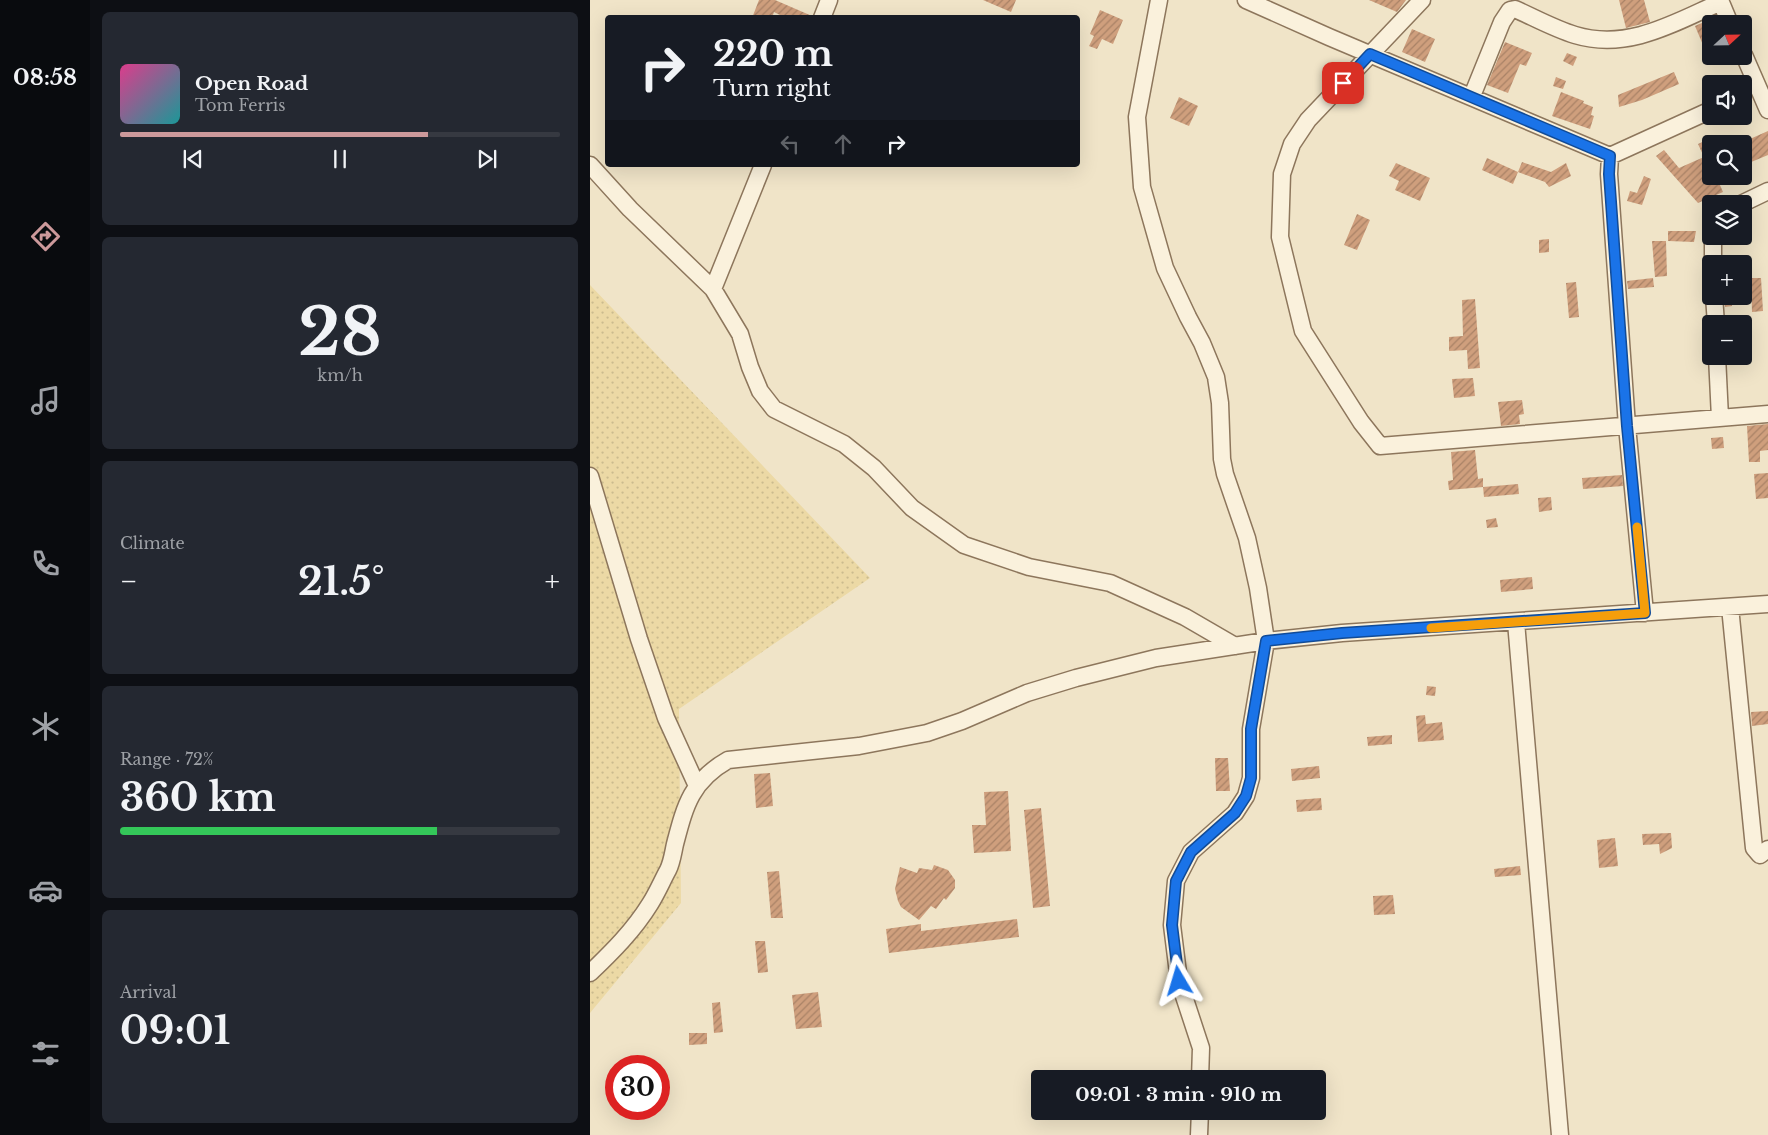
<!DOCTYPE html>
<html lang="en">
<head>
<meta charset="utf-8">
<style>
  body { margin:0; font-family:"Libre Baskerville",serif; background:#242831; color:#f1f3f6; height:100vh; display:flex; flex-direction:column; font-size:19px; white-space:nowrap }
  * { box-sizing:border-box; margin:0 }
  p { font-size:16px; color:#9ea1a6 }
  .icon { flex:none; width:28px; height:28px; fill:none; stroke:currentColor; stroke-width:2; stroke-linecap:round; stroke-linejoin:round }
  .map { position:relative; flex:1; overflow:hidden }
  .drawer { display:flex; flex-direction:column; gap:12px; padding:12px; background:#0d0f14; width:500px }
  .drawer>* { flex:none }
  .hud { position:absolute; left:15px; top:15px; width:475px; height:152px; border-radius:5px; box-shadow:0 5px 20px #0002; background:#171b24; color:#f1f3f6; overflow:hidden }
  .needle { width:32px; rotate:68deg }
  .controls { position:absolute; left:1112px; top:15px; display:grid; gap:10px }
  .controls a { display:grid; place-items:center; width:50px; height:50px; border-radius:5px; background:#171b24; box-shadow:0 5px 20px #0002; font-size:25px }
  .speed { position:absolute; left:15px; top:1055px; display:flex; gap:10px; font-size:25px; font-weight:700; text-align:center }
  .speed>* { display:grid; place-content:center; width:65px; height:65px; border-radius:50%; background:#171b24; box-shadow:0 5px 20px #0002; line-height:1 }
  .speed .limit { border:8px solid #d22; background:#fff; color:#111 }
  .pin { position:absolute; display:grid; place-items:center; width:42px; height:42px; color:#fff; margin:-21px; border-radius:10px; box-shadow:0 2px 8px #0006 }
  .me { position:absolute; width:55px; margin:-28px; rotate:353deg; stroke-linejoin:round; filter:drop-shadow(0 0 4px #0008) }
  .turn { display:flex; align-items:center; gap:18px; height:105px; padding:0 25px; font-size:22px }
  .turn .icon { width:65px; height:65px; stroke-width:2.5 }
  .turn b { display:block; font-size:35px; line-height:42px }
  .lanes { display:flex; align-items:center; height:48px; padding:0 25px; background:#0003; justify-content:center; gap:25px; direction:ltr }
  .lanes .off { opacity:.35 }
  .big { font-size:38px; font-weight:800; line-height:1.1 }
  .drawer .tile { flex:1; display:flex; flex-direction:column; justify-content:center; gap:8px; min-width:0; padding:0 18px; border-radius:8px; background:#242831 }
  .drawer .dial { align-items:center; gap:0 }
  .dial b { font-size:65px; line-height:1 }
  .song { display:flex; align-items:center; gap:15px }
  .cover { width:60px; height:60px; border-radius:8px; background:linear-gradient(135deg,hsl(330 70% 55%),hsl(180 70% 35%)) }
  .played { height:5px; border-radius:2px; background:linear-gradient(90deg,#cc999b 70%,#363941 70%) }
  .keys { display:flex; justify-content:space-around; direction:ltr }
  .heat { display:flex; justify-content:space-between; align-items:center; font-size:28px; direction:ltr }
  .charge { height:8px; border-radius:4px; background:linear-gradient(90deg,#34c759 72%,#363941 0) }
  .trip { position:absolute; left:441px; top:1070px; width:295px; height:50px; border-radius:5px; background:#171b24; box-shadow:0 5px 20px #0002; font-weight:800; line-height:50px; text-align:center }
  main { display:flex; flex:1; min-height:0 }
  .tab-bar { display:flex; flex-direction:column; width:90px; justify-content:space-around; align-items:center; background:#090b0e; color:#9ea1a6 }
  .tab-bar .icon { width:35px; height:35px }
  .tab-bar .active { color:#cc999b }
  .tab-bar b { font-size:22px; color:#f1f3f6 }
  .map>svg:first-child { display:block }
</style>
</head>
<body>
<main>
<nav class="tab-bar">
<b>08:58</b>
<svg class="icon active" aria-label="directions" viewBox="0 0 24 24"><path d="M12 3l9 9-9 9-9-9zM9 14v-3h6M13 9l2 2-2 2"/></svg>
<svg class="icon" aria-label="music" viewBox="0 0 24 24"><path d="M9 18V5l10-2v13"/><circle cx="6" cy="18" r="3"/><circle cx="16" cy="16" r="3"/></svg>
<svg class="icon" aria-label="phone" viewBox="0 0 24 24"><path d="M5 4h4l2 5-3 2q2 4 5 5l2-3 5 2v4C11 20 4 13 5 4z"/></svg>
<svg class="icon" aria-label="climate" viewBox="0 0 24 24"><path d="M12 3v18M4 7l16 10M4 17L20 7"/></svg>
<svg class="icon" aria-label="car" viewBox="0 0 24 24"><path d="M5 17H2v-5l4-1 3-4h7l3 4 3 1v5h-3M9 17h6M6 11h13"/><circle cx="7" cy="17" r="2"/><circle cx="17" cy="17" r="2"/></svg>
<svg class="icon" aria-label="filters" viewBox="0 0 24 24"><path d="M4 7h16M4 17h16"/><circle cx="9" cy="7" r="2"/><circle cx="15" cy="17" r="2"/></svg>
</nav>
<section class="drawer">
<div class="tile">
<div class="song"><i class="cover"></i><div><b>Open Road</b><p>Tom Ferris</p></div></div>
<div class="played"></div>
<div class="keys"><svg class="icon" aria-label="previous" viewBox="0 0 24 24"><path d="M18 5L8 12l10 7zM5 5v14"/></svg><svg class="icon" aria-label="pause" viewBox="0 0 24 24"><path d="M8 5v14M16 5v14"/></svg><svg class="icon" aria-label="next" viewBox="0 0 24 24"><path d="M6 5l10 7-10 7zM19 5v14"/></svg></div>
</div>
<div class="tile dial"><b>28</b><p>km/h</p></div>
<div class="tile"><p>Climate</p>
<div class="heat"><a>−</a><b class="big">21.5°</b><a>+</a></div>
</div>
<div class="tile"><p>Range · 72%</p><b class="big">360 km</b><div class="charge"></div></div>
<div class="tile"><p>Arrival</p><b class="big">09:01</b></div>
</section>
<div class="map">
<svg width="1178" height="1135" viewBox="0 0 1178 1135">
  <defs>
    <pattern id="sand-dots" width="8" height="8" patternUnits="userSpaceOnUse" patternTransform="scale(1.25)"><rect width="8" height="8" fill="#ecd9a5"/><path d="M2 2h.1M6 6h.1" fill="none" stroke="#cbbb8e" stroke-width="1.8" stroke-linecap="round"/></pattern>
    <pattern id="building-hatch" width="6" height="6" patternUnits="userSpaceOnUse" patternTransform="scale(1.25)"><rect width="6" height="6" fill="#cf9f7d"/><path d="M-1 1l2-2M0 6l6-6M5 7l2-2" fill="none" stroke="#a98266"/></pattern>
  </defs>
  <rect width="100%" height="100%" fill="#f0e4c8"/>
  <!-- sand -->
  <path fill="url(#sand-dots)" d="M0 285 280 578 89 709 91 903 0 1013Z"/>
  <!-- building -->
  <path fill="url(#building-hatch)" d="M169 0H185L222 16V18H196L184 12 182 18H162Z
    M393 0H426L421 12Z
    M779 0H816L807 12Z
    M1029 0H1054L1060 22 1036 28Z
    M510 10 533 20 523 44 512 39 507 49 499 46 504 36 500 34Z
    M1121 19V64L1105 26Z
    M822 29 845 39 835 62 812 52Z
    M915 42 942 53 936 66 930 64 918 93 897 85Z
    M977 53 987 57 983 66 973 61Z
    M1084 72 1089 84 1052 100 1029 107 1028 95Z
    M966 77 976 81 973 89 963 86Z
    M971 92 994 101 993 103 1003 107 1001 115 1004 116 1000 129 962 116Z
    M589 97 608 106 599 126 580 118Z
    M1178 131V155L1154 165V144L1151 143Z
    M1121 138V176H1126L1133 192 1108 203 1066 156 1074 150 1089 168 1114 157 1108 144Z
    M897 158 928 172 923 184 892 170Z
    M932 162 961 172 976 163 981 176 959 187 955 182 928 172Z
    M806 163 840 178 830 201 805 190 809 181 799 176Z
    M1054 176 1061 179 1052 205 1037 201 1040 191 1047 193Z
    M767 214 780 220 767 250 754 245Z
    M1078 231H1106L1104 242 1078 241Z
    M959 239V252L949 253V240Z
    M1062 241H1076L1077 276 1065 277Z
    M1063 278 1064 287 1038 289 1037 281Z
    M1161 278H1171L1173 311 1162 312Z
    M986 282 989 317 979 318 976 283Z
    M1134 296H1141L1142 306 1135 307Z
    M885 299 890 368 878 369 877 350 859 351V337L873 336 872 300Z
    M883 378 885 396 864 398 862 379Z
    M932 400 934 414 929 415 930 424 911 426 908 402Z
    M1178 424V450L1170 451V462H1159L1157 426Z
    M1133 437 1134 448 1122 449 1121 438Z
    M885 450 888 479 893 478V487L859 490 858 481 863 480 861 452Z
    M1178 473V498L1166 499 1164 474Z
    M1032 475 1033 486 993 489 992 478Z
    M928 484 929 494 894 497 893 487Z
    M961 497 962 510 949 512 948 498Z
    M906 518 908 527 897 528 896 520Z
    M942 577 943 589 911 592 910 580Z
    M837 686 846 687 845 696 836 695Z
    M1178 711V724L1162 726 1161 712Z
    M835 715 836 724 852 722 854 740 828 742 826 716Z
    M802 735V744L778 746 777 737Z
    M625 758H638L640 791H626Z
    M729 766 730 778 702 781 701 769Z
    M180 773 183 806 166 808 164 774Z
    M418 791 421 851 384 853 382 825H396L394 792Z
    M731 798 732 810 707 812 706 800Z
    M451 808 460 906 443 908 434 810Z
    M1081 833 1082 848 1070 854 1069 844 1053 845 1052 834Z
    M1025 838 1028 866 1009 868 1007 840Z
    M344 865 358 870 365 880V888L356 900 354 898 346 909 341 906 329 920 311 907 308 901 305 889 310 867 327 873 329 868 342 870Z
    M930 866 931 875 905 877 904 869Z
    M189 871 193 918H181L177 872Z
    M803 895 805 914 784 915 783 896Z
    M427 919 429 937 299 953 296 929 331 924V931Z
    M165 941H175L178 972 168 973Z
    M228 992 232 1027 206 1029 202 995Z
    M130 1002 133 1032 124 1033 122 1003Z
    M99 1033H117V1044L99 1045Z"/>
  <g fill="none" stroke-linecap="round" stroke-linejoin="round">
    <!-- minor casing -->
    <g stroke="#8d765c" stroke-width="19">
      <path id="minor" d="M569 0 547 117 552 187 575 268 598 317 612 343 626 377 630 403 632 459 635 474 657 538 668 588 676 641 661 729V778L656 796 645 813 601 852 586 881 582 925 589 981 611 1048 610 1079
        M656 0 739 37 1020 156 1121 110
        M832 0 718 120 702 144 692 174 690 237 713 331 771 422 790 446 1178 414
        M1130 0 1140 24
        M232 18 239 0
        M1154 55 1178 110
        M882 96 912 22 920 10 925 9C945 18 965 29 985 35 1038 51 1084 23 1131 2
        M1020 156 1019 174 1037 426 1055 613
        M0 165 40 209 123 289 150 334 160 367 170 391 184 409 254 444 284 468 322 508 374 545 439 567 520 583 595 617 645 646
        M1151 204 1178 191
        M1123 236V264
        M123 289 173 165
        M1124 296 1126 324
        M1127 356 1130 418
        M0 476 49 639 76 718 107 786
        M1140 607 1164 848 1170 855 1178 849
        M926 622 970 1135
        M0 973C22 952 44 930 60 904 67 893 72 881 78 870 82 862 83 853 85 844 95 806 101 781 138 760L269 746 337 733 372 721 437 693 486 678 566 658 676 641 752 633 1178 604
        M609 1135 610 1111"/>
    </g>
    <!-- minor -->
    <use href="#minor" stroke="#faf1dc" stroke-width="16"/>
  </g>
  <g fill="none" stroke-linecap="round" stroke-linejoin="round">
    <!-- route casing -->
    <g stroke="#114b97" stroke-width="12">
      <path id="route" d="M589 981 582 925 586 881 601 852 645 813 656 796 661 778V729L676 641 752 633 1055 613 1037 426 1019 174 1020 156 780 54 753 83"/>
    </g>
    <!-- route -->
    <use href="#route" stroke="#1a73e8" stroke-width="9"/>
    <!-- slow -->
    <path stroke="#f59e0b" stroke-width="9" d="M841 628 1055 613 1047 527"/>
  </g>
</svg>
<div class="controls">
<a><svg class="needle" viewBox="-14 -14 28 28"><path d="M0-13l5 13h-10z" fill="#e53935"/><path d="M0 13l5-13h-10z" fill="#9ea1a6"/></svg></a>
<a><svg class="icon" aria-label="sound" viewBox="0 0 24 24"><path d="M4 9h4l5-4v14l-5-4H4zM17 9q2 3 0 6"/></svg></a>
<a><svg class="icon" aria-label="search" viewBox="0 0 24 24"><circle cx="10" cy="10" r="6"/><path d="M15 15l6 6"/></svg></a>
<a><svg class="icon" aria-label="layers" viewBox="0 0 24 24"><path d="M12 4l9 5-9 5-9-5zM3 14l9 5 9-5"/></svg></a>
<a>+</a>
<a>−</a>
</div>
<div class="speed"><div class="limit">30</div></div>
<div class="pin" style="left:753px;top:83px;background:#d93025"><svg class="icon" aria-label="arrive" viewBox="0 0 24 24"><path d="M6 21V4h12l-3 4 3 4H6"/></svg></div>
<svg class="me" style="left:589px;top:981px" viewBox="-20 -20 40 40"><path d="M0-17L14 15 0 8-14 15z" fill="#1a73e8" stroke="#fff" stroke-width="4"/></svg>
<div class="trip">09:01 · 3 min · 910 m</div>
<div class="hud">
<div class="turn"><svg class="icon" aria-label="right" viewBox="0 0 24 24"><path d="M7 20v-9h11M14 6l5 5-5 5"/></svg><div><b>220 m</b>Turn right</div></div>
<div class="lanes"><svg class="icon off" aria-label="left" viewBox="0 0 24 24"><path d="M17 20v-9H6M10 6l-5 5 5 5"/></svg><svg class="icon off" aria-label="ahead" viewBox="0 0 24 24"><path d="M12 20V5M6 11l6-6 6 6"/></svg><svg class="icon" aria-label="right" viewBox="0 0 24 24"><path d="M7 20v-9h11M14 6l5 5-5 5"/></svg></div>
</div>
</div>
</main>
</body>
</html>
